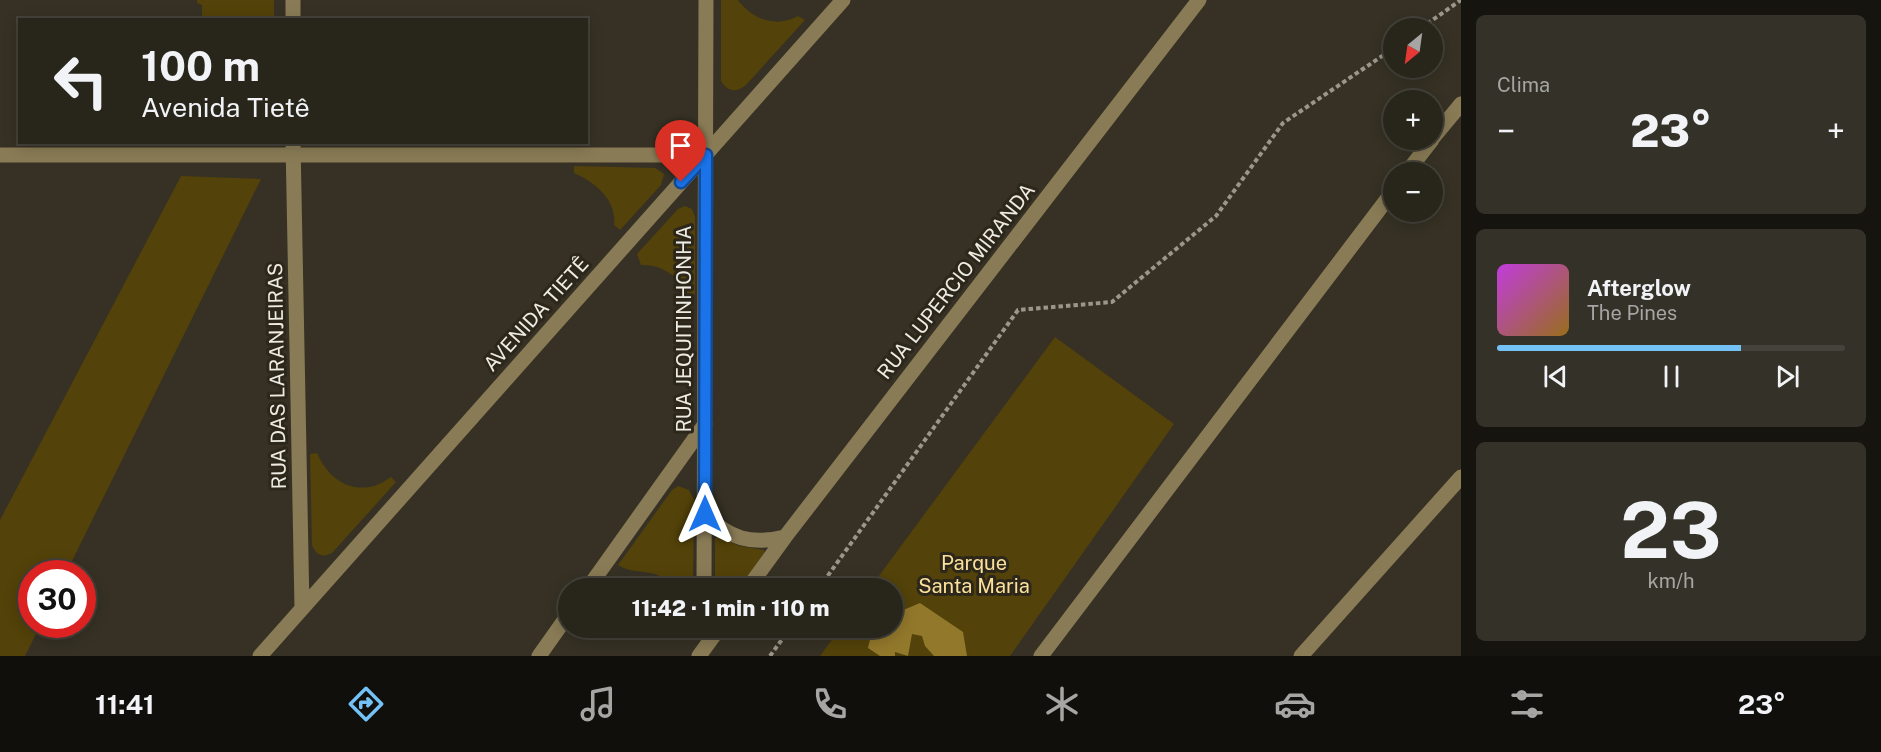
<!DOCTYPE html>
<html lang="pt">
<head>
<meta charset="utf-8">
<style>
  body { margin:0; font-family:"Public Sans",sans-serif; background:#343128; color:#f1f3f6; height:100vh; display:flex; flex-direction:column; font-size:22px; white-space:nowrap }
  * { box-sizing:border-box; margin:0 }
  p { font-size:20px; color:#a5a5a3 }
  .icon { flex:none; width:33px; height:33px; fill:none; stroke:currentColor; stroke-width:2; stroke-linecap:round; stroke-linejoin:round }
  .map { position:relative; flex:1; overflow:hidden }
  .details { display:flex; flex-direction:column; gap:15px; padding:15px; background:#16140f; width:420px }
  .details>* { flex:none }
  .banner { position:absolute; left:18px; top:18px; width:570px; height:126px; border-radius:0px; box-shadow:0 3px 15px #0003,0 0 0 2px #44423a; background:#28251b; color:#f1f3f6; overflow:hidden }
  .needle { width:39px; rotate:209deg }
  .fabs { position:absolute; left:1383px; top:18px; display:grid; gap:12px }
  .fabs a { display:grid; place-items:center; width:60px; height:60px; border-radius:50%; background:#28251b; box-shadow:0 3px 15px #0003,0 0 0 2px #44423a; font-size:30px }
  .speed { position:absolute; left:18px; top:560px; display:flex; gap:12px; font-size:30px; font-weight:700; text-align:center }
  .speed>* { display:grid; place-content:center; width:78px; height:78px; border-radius:50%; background:#28251b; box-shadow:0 3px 15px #0003,0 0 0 2px #44423a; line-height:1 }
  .speed .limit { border:9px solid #d22; background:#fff; color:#111 }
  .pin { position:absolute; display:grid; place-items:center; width:51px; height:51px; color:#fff; margin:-62px -26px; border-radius:50% 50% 50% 0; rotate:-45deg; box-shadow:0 0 6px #0007 }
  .pin .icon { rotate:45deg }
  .me { position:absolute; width:66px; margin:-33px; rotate:0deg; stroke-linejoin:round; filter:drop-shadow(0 0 4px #0008) }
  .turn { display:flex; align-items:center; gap:21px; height:126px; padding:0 24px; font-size:27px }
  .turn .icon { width:78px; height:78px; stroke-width:2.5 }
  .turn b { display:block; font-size:42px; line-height:51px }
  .big { font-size:45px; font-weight:800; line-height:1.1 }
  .details .widget { flex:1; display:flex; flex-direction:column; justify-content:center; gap:9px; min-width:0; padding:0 21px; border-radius:9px; background:#343128 }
  .details .dial { align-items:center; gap:0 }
  .dial b { font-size:78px; line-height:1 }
  .song { display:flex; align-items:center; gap:18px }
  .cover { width:72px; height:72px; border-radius:9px; background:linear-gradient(135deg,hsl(290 70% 55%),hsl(40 70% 35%)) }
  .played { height:6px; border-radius:3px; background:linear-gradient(90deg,#73c1f5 70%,#44423a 70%) }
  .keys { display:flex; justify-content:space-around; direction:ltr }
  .heat { display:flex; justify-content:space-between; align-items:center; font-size:33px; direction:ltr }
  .trip { position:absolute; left:558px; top:578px; width:345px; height:60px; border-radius:30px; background:#28251b; box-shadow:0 3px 15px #0003,0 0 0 2px #44423a; font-weight:800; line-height:60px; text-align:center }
  .tabs { display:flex; height:96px; justify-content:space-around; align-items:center; background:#100f0b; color:#a5a5a3 }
  .tabs .icon { width:42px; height:42px }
  .tabs .current { color:#73c1f5 }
  .tabs b { font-size:27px; color:#f1f3f6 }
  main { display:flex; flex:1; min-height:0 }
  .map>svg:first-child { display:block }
</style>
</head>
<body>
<main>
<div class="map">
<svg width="1461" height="656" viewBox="0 0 1461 656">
  <rect width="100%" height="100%" fill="#363124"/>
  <!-- green -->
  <path fill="#534209" d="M197 0H274V19H202V5L197 3Z
    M721 0H738C753 20 776 28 798 16L805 20 746 85C736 93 728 92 721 81Z
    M574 166 655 168 664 174 661 185 620 230 614 225C617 200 595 182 574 173Z
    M181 176 261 179 66 573H32V624H41L25 656H0V520Z
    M685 206 692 209 695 217V294H687C679 276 661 264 641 265L637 254 678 209Z
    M1055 337 1174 424 1010 656H820L841 627H892V588H870Z
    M317 453C327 476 347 493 374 486 380 484 386 480 391 477L396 482 332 553C322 558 316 555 312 545L310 454Z
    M678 486 689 490 694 499 693 588H673C658 565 637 577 618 565L672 490Z
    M718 536 739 546 764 550V553L739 588H715V539Z"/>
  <!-- water -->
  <path fill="#92782b" d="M920 603 963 632 967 656H934L925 646 922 636 912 634 908 656 895 652V656H880L868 648C872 631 875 627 892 627L893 617 901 611Z"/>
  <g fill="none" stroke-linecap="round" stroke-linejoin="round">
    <!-- path -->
    <path stroke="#9a968c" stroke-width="4" stroke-dasharray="4.5 3" stroke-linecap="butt" d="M1421 28 1461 0
      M819 588 1018 310 1112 302 1216 216 1283 123 1394 48
      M770 656 791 627"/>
    <!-- minor -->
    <path stroke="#897b55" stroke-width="15" d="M293 0V20
      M1432 139 1461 104
      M293 142 302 608
      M0 155H706
      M1407 172 1432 140
      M705 514C729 539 751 545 785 537
      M588 588 705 424
      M704 588 706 0
      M748 588 785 537 1199 0
      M260 656 843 0
      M539 656 568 615
      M699 656 720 627
      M1041 656 1394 190
      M1301 656 1461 477"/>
  </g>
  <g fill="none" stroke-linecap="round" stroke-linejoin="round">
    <!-- route casing -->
    <g stroke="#114b97" stroke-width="15">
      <path id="route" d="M681 182 706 155 705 514"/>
    </g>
    <!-- route -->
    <use href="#route" stroke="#1a73e8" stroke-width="10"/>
  </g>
  <g text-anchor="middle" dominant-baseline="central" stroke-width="6" stroke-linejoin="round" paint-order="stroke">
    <!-- street labels -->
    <g font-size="20" fill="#eeebe3" stroke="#2c271a">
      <text transform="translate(956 281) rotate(-52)">RUA LUPERCIO MIRANDA</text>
      <text transform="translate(536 314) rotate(-48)">AVENIDA TIETÊ</text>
      <text transform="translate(684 329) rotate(-90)">RUA JEQUITINHONHA</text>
      <text transform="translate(277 376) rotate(-91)">RUA DAS LARANJEIRAS</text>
    </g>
    <!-- park labels -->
    <g font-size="20" fill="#fae09a" stroke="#2c271a">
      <text x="974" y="563">Parque<tspan x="974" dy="23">Santa Maria</tspan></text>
    </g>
  </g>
</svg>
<div class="fabs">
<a><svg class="needle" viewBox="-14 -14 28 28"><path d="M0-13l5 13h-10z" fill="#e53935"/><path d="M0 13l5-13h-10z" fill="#a5a5a3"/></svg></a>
<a>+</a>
<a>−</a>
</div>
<div class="speed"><div class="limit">30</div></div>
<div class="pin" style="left:681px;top:182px;background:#d93025"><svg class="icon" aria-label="arrive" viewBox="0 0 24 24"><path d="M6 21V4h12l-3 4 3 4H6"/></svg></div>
<svg class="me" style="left:705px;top:514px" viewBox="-20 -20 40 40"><path d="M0-17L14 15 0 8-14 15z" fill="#1a73e8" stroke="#fff" stroke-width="4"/></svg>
<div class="trip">11:42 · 1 min · 110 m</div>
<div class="banner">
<div class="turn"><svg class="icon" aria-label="left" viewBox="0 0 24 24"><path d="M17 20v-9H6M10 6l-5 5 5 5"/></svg><div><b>100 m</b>Avenida Tietê</div></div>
</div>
</div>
<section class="details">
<div class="widget"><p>Clima</p>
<div class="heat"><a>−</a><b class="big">23°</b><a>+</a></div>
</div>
<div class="widget">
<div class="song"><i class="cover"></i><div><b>Afterglow</b><p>The Pines</p></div></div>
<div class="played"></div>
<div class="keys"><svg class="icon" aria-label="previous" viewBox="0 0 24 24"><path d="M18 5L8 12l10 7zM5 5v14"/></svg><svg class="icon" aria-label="pause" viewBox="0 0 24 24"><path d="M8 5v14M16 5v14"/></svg><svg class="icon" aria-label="next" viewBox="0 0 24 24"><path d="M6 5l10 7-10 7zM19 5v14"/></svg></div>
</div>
<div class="widget dial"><b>23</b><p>km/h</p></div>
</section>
</main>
<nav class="tabs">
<b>11:41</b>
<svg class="icon current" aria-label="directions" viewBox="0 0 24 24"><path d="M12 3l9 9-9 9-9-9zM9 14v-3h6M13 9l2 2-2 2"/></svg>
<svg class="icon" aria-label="music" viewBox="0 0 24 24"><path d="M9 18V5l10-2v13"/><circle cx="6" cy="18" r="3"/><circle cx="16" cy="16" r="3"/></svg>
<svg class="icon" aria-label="phone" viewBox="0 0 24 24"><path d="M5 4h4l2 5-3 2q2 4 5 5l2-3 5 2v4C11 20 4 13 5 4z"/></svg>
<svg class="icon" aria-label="climate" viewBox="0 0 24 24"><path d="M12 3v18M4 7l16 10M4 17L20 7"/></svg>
<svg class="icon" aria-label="car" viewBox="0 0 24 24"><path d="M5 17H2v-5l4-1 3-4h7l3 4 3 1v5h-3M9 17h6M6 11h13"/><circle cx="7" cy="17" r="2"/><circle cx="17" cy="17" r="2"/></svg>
<svg class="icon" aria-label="filters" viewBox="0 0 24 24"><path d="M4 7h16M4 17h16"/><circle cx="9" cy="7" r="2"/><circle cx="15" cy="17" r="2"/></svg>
<b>23°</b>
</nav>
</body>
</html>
